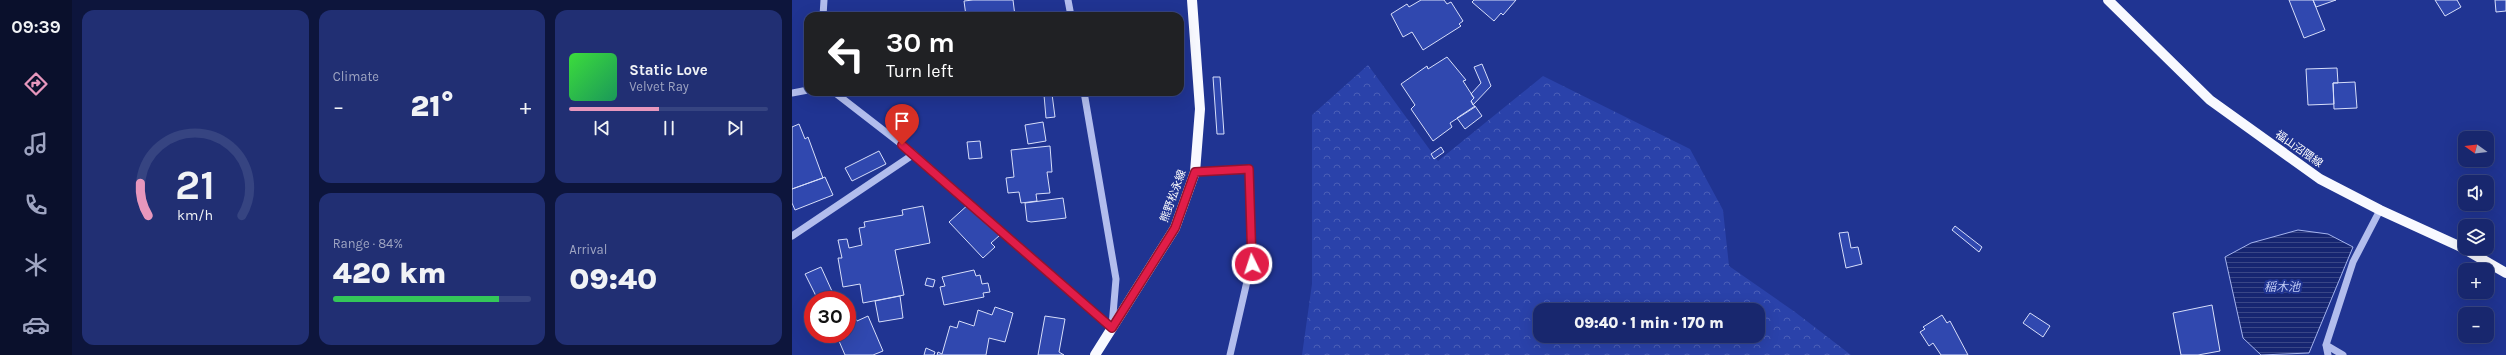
<!DOCTYPE html>
<html lang="en">
<head>
<meta charset="utf-8">
<style>
  body { margin:0; font-family:Karla,"Noto Sans JP",sans-serif; background:#212f73; color:#f1f3f6; height:100vh; display:flex; flex-direction:column; font-size:15px; white-space:nowrap }
  * { box-sizing:border-box; margin:0 }
  p { font-size:13px; color:#9fa5c2 }
  .icon { flex:none; width:22px; height:22px; fill:none; stroke:currentColor; stroke-width:2; stroke-linecap:round; stroke-linejoin:round }
  .map { position:relative; flex:1; overflow:hidden }
  .sheet { display:flex; flex-direction:column; gap:10px; padding:10px; background:#0d153c; width:720px }
  .sheet>* { flex:none }
  .top-card { position:absolute; left:12px; top:12px; width:380px; height:84px; border-radius:12px; box-shadow:0 4px 16px #0002,0 0 0 1px #364481; background:#202124; color:#fff; overflow:hidden }
  .needle { width:26px; rotate:285deg }
  .fabs { position:absolute; left:1666px; top:131px; display:grid; gap:8px }
  .fabs a { display:grid; place-items:center; width:36px; height:36px; border-radius:8px; background:#18276e; box-shadow:0 4px 16px #0002,0 0 0 1px #364481; font-size:20px }
  .speed { position:absolute; left:12px; top:291px; display:flex; gap:8px; font-size:20px; font-weight:700; text-align:center }
  .speed>* { display:grid; place-content:center; width:52px; height:52px; border-radius:50%; background:#18276e; box-shadow:0 4px 16px #0002,0 0 0 1px #364481; line-height:1 }
  .speed .limit { border:6px solid #d22; background:#fff; color:#111 }
  .pin { position:absolute; display:grid; place-items:center; width:34px; height:34px; color:#fff; margin:-41px -17px; border-radius:50% 50% 50% 0; rotate:-45deg; box-shadow:0 0 4px #0007 }
  .pin .icon { rotate:45deg }
  .me { position:absolute; width:44px; margin:-22px; rotate:356deg; stroke-linejoin:round; filter:drop-shadow(0 0 3px #0008) }
  .turn { display:flex; align-items:center; gap:14px; height:84px; padding:0 16px; font-size:18px }
  .turn .icon { width:52px; height:52px; stroke-width:2.5 }
  .turn b { display:block; font-size:28px; line-height:34px }
  .big { font-size:30px; font-weight:800; line-height:1.1 }
  .sheet .widget { flex:1; display:flex; flex-direction:column; justify-content:center; gap:6px; min-width:0; padding:0 14px; border-radius:12px; background:#212f73 }
  .sheet .dial { align-items:center; gap:0 }
  .dial svg { height:104px; overflow:visible; fill:none; stroke:#364481; stroke-width:7; stroke-linecap:round; text-anchor:middle }
  .dial text { fill:#f1f3f6; stroke:none }
  .song { display:flex; align-items:center; gap:12px }
  .cover { width:48px; height:48px; border-radius:6px; background:linear-gradient(135deg,hsl(120 70% 55%),hsl(150 70% 35%)) }
  .played { height:4px; border-radius:2px; background:linear-gradient(90deg,#e797bd 45%,#364481 45%) }
  .keys { display:flex; justify-content:space-around; direction:ltr }
  .heat { display:flex; justify-content:space-between; align-items:center; font-size:22px; direction:ltr }
  .charge { height:6px; border-radius:3px; background:linear-gradient(90deg,#34c759 84%,#364481 0) }
  .sheet .tiles { flex:1; display:grid; gap:10px; grid-template-columns:repeat(3,1fr) }
  .widget:first-child { grid-row:span 2 }
  .trip { position:absolute; left:741px; top:303px; width:232px; height:40px; border-radius:12px; background:#18276e; box-shadow:0 4px 16px #0002,0 0 0 1px #364481; font-weight:800; line-height:40px; text-align:center }
  main { display:flex; flex:1; min-height:0 }
  .dock { display:flex; flex-direction:column; width:72px; justify-content:space-around; align-items:center; background:#0a102c; color:#9fa5c2 }
  .dock .icon { width:28px; height:28px }
  .dock .active { color:#e797bd }
  .dock b { font-size:18px; color:#f1f3f6 }
  .map>svg:first-child { display:block }
</style>
</head>
<body>
<main>
<nav class="dock">
<b>09:39</b>
<svg class="icon active" aria-label="directions" viewBox="0 0 24 24"><path d="M12 3l9 9-9 9-9-9zM9 14v-3h6M13 9l2 2-2 2"/></svg>
<svg class="icon" aria-label="music" viewBox="0 0 24 24"><path d="M9 18V5l10-2v13"/><circle cx="6" cy="18" r="3"/><circle cx="16" cy="16" r="3"/></svg>
<svg class="icon" aria-label="phone" viewBox="0 0 24 24"><path d="M5 4h4l2 5-3 2q2 4 5 5l2-3 5 2v4C11 20 4 13 5 4z"/></svg>
<svg class="icon" aria-label="climate" viewBox="0 0 24 24"><path d="M12 3v18M4 7l16 10M4 17L20 7"/></svg>
<svg class="icon" aria-label="car" viewBox="0 0 24 24"><path d="M5 17H2v-5l4-1 3-4h7l3 4 3 1v5h-3M9 17h6M6 11h13"/><circle cx="7" cy="17" r="2"/><circle cx="17" cy="17" r="2"/></svg>
</nav>
<section class="sheet">
<div class="tiles">
<div class="widget dial"><svg viewBox="0 0 100 80">
<path d="M14 69A42 42 0 1 1 86 69"/>
<path d="M14 69A42 42 0 0 1 8 44" stroke="#e797bd"/>
<text x="50" y="56" font-size="32" font-weight="700">21</text>
<text x="50" y="72" font-size="11">km/h</text>
</svg></div>
<div class="widget"><p>Climate</p>
<div class="heat"><a>−</a><b class="big">21°</b><a>+</a></div>
</div>
<div class="widget">
<div class="song"><i class="cover"></i><div><b>Static Love</b><p>Velvet Ray</p></div></div>
<div class="played"></div>
<div class="keys"><svg class="icon" aria-label="previous" viewBox="0 0 24 24"><path d="M18 5L8 12l10 7zM5 5v14"/></svg><svg class="icon" aria-label="pause" viewBox="0 0 24 24"><path d="M8 5v14M16 5v14"/></svg><svg class="icon" aria-label="next" viewBox="0 0 24 24"><path d="M6 5l10 7-10 7zM19 5v14"/></svg></div>
</div>
<div class="widget"><p>Range · 84%</p><b class="big">420 km</b><div class="charge"></div></div>
<div class="widget"><p>Arrival</p><b class="big">09:40</b></div>
</div>
</section>
<div class="map">
<svg width="1714" height="355" viewBox="0 0 1714 355">
  <defs>
    <pattern id="forest-crowns" width="20" height="18" patternUnits="userSpaceOnUse"><rect width="20" height="18" fill="#2a42aa"/><path d="M2 6a3 3 0 1 1 6 0M12 15a3 3 0 1 1 6 0" fill="none" stroke="#4a5eb7"/></pattern>
    <pattern id="water-rules" width="6" height="5" patternUnits="userSpaceOnUse"><rect width="6" height="5" fill="#162571"/><path d="M0 2.5h6" fill="none" stroke="#394686"/></pattern>
  </defs>
  <rect width="100%" height="100%" fill="#203492"/>
  <!-- forest -->
  <path fill="url(#forest-crowns)" fill-rule="evenodd" d="M576 65 646 161 751 76 898 149 931 210 937 266 1003 312 1059 355H510L520 284V115ZM748 310H966V336H748Z"/>
  <!-- water -->
  <path fill="url(#water-rules)" stroke="#a5b4ef" d="M1506 230 1536 234 1561 247 1517 353 1469 355 1451 338 1433 257 1459 243Z"/>
  <!-- building -->
  <path fill="#3048af" stroke="#d7defa" d="M181 0H221L223 16H174L172 1Z
    M629 0H652L655 4 659 2 671 21 667 24 669 26 631 50 620 32 611 37 599 14 615 4 617 7Z
    M682 0H724L711 15 709 13 702 21 680 2Z
    M1497 0H1521L1533 30 1512 38Z
    M1521 0H1544L1524 7Z
    M1643 0H1665L1669 7 1653 16Z
    M1703 0H1714V11L1704 12Z
    M655 57 674 80 671 81 682 98 679 101 683 107 658 123 660 127 641 141 619 109 623 105 609 84 635 66 636 69Z
    M690 64 699 86 681 105 679 101 682 98 679 94 689 83 682 67Z
    M1545 68 1546 83H1541L1542 104 1516 105 1514 69Z
    M421 77H428L432 134H425Z
    M1563 82 1565 108 1542 109 1541 83Z
    M260 94 263 117 254 118 252 95Z
    M683 106 690 116 673 129 665 118Z
    M251 122 254 141 236 144 233 125Z
    M7 124 13 139 16 137 31 178 0 189V127Z
    M188 141 190 158 177 159 175 142Z
    M258 146 260 172H255L258 193 244 194 245 201 229 203 227 192 216 193 214 178 222 177 219 150Z
    M649 147 652 152 642 159 639 154Z
    M87 151 94 164 60 181 53 168Z
    M33 177 41 195 3 210 0 203V189Z
    M271 198 274 218 239 222 235 221 233 203Z
    M178 203 208 235 199 243 203 247 191 258 157 222Z
    M131 206 138 243 103 250 112 295 71 303 68 284 51 287 46 258H50L46 240 55 239 57 248 70 245 67 228 73 227 72 222 111 215 110 210Z
    M1163 226 1190 247 1187 252 1160 230Z
    M1056 232 1059 248 1066 247 1070 264 1054 268 1047 233Z
    M29 267 44 300H26L13 274Z
    M182 270 184 276 188 275 190 284 196 283 198 292 191 293 192 297 152 305 148 287 153 286 150 277Z
    M135 278 143 280 141 287 133 285Z
    M108 296 111 318 87 322 83 301Z
    M1420 305 1428 351 1406 355H1389L1381 313Z
    M203 307 221 313 213 342 197 338 194 355H145L146 352 150 354 158 326 165 328 167 321 182 326 186 310 200 315Z
    M60 312 65 321 76 316 91 351 81 355H53L44 334H55V315Z
    M1238 313 1258 326 1251 337 1231 323Z
    M1150 315 1155 323 1158 321 1176 355H1149L1141 343 1137 346 1128 332 1133 329 1131 327Z
    M253 316 273 319 267 352 272 355H246Z
    M134 348 143 352 142 355H132Z"/>
  <g fill="none" stroke-linecap="round" stroke-linejoin="round">
    <!-- minor -->
    <path stroke="#b2bded" stroke-width="7" d="M276 0 279 16
      M31 16 32 0
      M42 92 122 154 319 328
      M292 92 324 279 320 326
      M0 93 16 90
      M403 172 457 169 459 264 438 355
      M0 236 122 154
      M1534 345 1551 355
      M1536 355 1534 345 1561 262 1588 210"/>
    <!-- major -->
    <path stroke="#f8f9ff" stroke-width="10" d="M1316 0 1418 100 1528 179 1588 210 1669 247 1714 273
      M303 355 383 228 403 172 408 109 400 0"/>
  </g>
  <g fill="none" stroke-linecap="round" stroke-linejoin="round">
    <!-- route casing -->
    <g stroke="#92132f" stroke-width="10">
      <path id="route" d="M110 145 320 328 383 228 403 172 457 169 460 264"/>
    </g>
    <!-- route -->
    <use href="#route" stroke="#e11d48" stroke-width="7"/>
  </g>
  <g text-anchor="middle" dominant-baseline="central" stroke-width="4" stroke-linejoin="round" paint-order="stroke">
    <!-- street labels -->
    <g font-size="11" fill="#fff" stroke="#203492">
      <text transform="translate(1507 149) rotate(35)">福山沼隈線</text>
      <text transform="translate(381 196) rotate(-70)">熊野松永線</text>
    </g>
    <!-- water labels -->
    <g font-size="12" font-style="italic" fill="#bec9f4" stroke="#203492">
      <text x="1490" y="287">稲木池</text>
    </g>
  </g>
</svg>
<div class="fabs">
<a><svg class="needle" viewBox="-14 -14 28 28"><path d="M0-13l5 13h-10z" fill="#e53935"/><path d="M0 13l5-13h-10z" fill="#9fa5c2"/></svg></a>
<a><svg class="icon" aria-label="sound" viewBox="0 0 24 24"><path d="M4 9h4l5-4v14l-5-4H4zM17 9q2 3 0 6"/></svg></a>
<a><svg class="icon" aria-label="layers" viewBox="0 0 24 24"><path d="M12 4l9 5-9 5-9-5zM3 14l9 5 9-5"/></svg></a>
<a>+</a>
<a>−</a>
</div>
<div class="speed"><div class="limit">30</div></div>
<div class="pin" style="left:110px;top:145px;background:#d93025"><svg class="icon" aria-label="arrive" viewBox="0 0 24 24"><path d="M6 21V4h12l-3 4 3 4H6"/></svg></div>
<svg class="me" style="left:460px;top:264px" viewBox="-20 -20 40 40"><circle r="17" fill="#e11d48" stroke="#fff" stroke-width="3"/><path d="M0-11L8 9 0 5-8 9z" fill="#fff"/></svg>
<div class="trip">09:40 · 1 min · 170 m</div>
<div class="top-card">
<div class="turn"><svg class="icon" aria-label="left" viewBox="0 0 24 24"><path d="M17 20v-9H6M10 6l-5 5 5 5"/></svg><div><b>30 m</b>Turn left</div></div>
</div>
</div>
</main>
</body>
</html>
